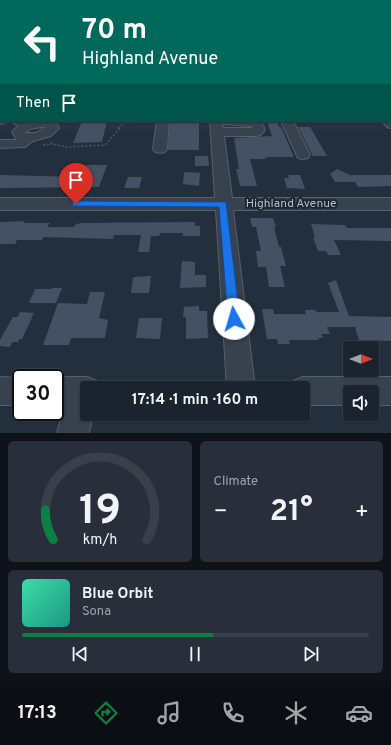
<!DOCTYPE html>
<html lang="en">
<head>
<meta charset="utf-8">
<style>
  body { margin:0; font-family:Overpass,sans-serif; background:#282f3a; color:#f1f3f6; height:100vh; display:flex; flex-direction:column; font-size:15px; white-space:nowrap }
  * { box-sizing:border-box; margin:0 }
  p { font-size:13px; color:#a0a4aa }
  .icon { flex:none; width:22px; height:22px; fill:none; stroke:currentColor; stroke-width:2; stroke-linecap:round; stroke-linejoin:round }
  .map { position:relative; height:433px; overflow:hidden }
  .side { display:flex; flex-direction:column; gap:8px; padding:8px; background:#0f1319; flex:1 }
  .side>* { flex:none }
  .top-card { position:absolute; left:0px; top:0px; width:391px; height:122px; box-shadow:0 1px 3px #0004,0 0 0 1px #39404a; background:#00695c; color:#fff; overflow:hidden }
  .needle { width:26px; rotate:90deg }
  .fabs { position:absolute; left:343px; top:341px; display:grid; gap:8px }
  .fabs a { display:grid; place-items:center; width:36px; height:36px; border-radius:4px; background:#1b232e; box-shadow:0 1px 3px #0004,0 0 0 1px #39404a; font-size:20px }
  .speed { position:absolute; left:12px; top:369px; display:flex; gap:8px; font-size:20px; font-weight:700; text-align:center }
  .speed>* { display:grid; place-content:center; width:52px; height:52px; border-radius:50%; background:#1b232e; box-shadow:0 1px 3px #0004,0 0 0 1px #39404a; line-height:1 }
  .speed .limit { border:2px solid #111; border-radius:6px; background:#fff; color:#111 }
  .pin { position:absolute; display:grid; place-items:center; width:34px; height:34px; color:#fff; margin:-41px -17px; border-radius:50% 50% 50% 0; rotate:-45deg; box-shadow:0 0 4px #0007 }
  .pin .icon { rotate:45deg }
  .me { position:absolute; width:44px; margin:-22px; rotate:354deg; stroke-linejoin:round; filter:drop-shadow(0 0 3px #0008) }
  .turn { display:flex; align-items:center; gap:14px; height:84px; padding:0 16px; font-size:18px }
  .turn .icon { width:52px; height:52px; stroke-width:2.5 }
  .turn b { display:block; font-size:28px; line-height:34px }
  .then { display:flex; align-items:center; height:38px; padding:0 16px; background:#0003; gap:8px; font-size:15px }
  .big { font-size:30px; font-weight:700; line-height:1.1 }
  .side .card { flex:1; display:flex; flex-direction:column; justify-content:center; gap:6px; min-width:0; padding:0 14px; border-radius:6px; background:#282f3a }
  .side .dial { align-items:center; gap:0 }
  .dial svg { height:104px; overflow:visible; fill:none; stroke:#39404a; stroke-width:7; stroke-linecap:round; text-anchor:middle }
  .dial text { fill:#f1f3f6; stroke:none }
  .song { display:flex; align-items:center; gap:12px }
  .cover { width:48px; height:48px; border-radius:6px; background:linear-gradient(135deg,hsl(160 70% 55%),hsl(170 70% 35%)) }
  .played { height:4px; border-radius:2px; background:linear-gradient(90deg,#0b8043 55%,#39404a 55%) }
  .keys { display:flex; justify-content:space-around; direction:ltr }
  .heat { display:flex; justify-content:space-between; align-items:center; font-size:22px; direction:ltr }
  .side .tiles { flex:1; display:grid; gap:8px; grid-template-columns:1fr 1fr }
  .card:last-child { grid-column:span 2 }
  .trip { position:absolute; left:80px; top:381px; width:230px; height:40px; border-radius:4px; background:#1b232e; box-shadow:0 1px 3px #0004,0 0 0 1px #39404a; font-weight:700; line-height:40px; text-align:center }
  .tabs { display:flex; height:64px; justify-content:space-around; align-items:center; background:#0b0e12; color:#a0a4aa }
  .tabs .icon { width:28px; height:28px }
  .tabs .current { color:#0b8043 }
  .tabs b { font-size:18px; color:#f1f3f6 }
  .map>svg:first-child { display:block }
</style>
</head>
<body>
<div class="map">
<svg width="391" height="433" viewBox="0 0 391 433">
  <rect width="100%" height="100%" fill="#242f3e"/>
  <!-- building -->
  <path fill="#455162" d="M82 121H107L102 142 73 143Z
    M170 121H199V150H168Z
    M267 121H277L279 127H281L294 157H265L266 159H250L257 186H240L236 169H239L234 138 272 136Z
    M298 127H310L327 156H313Z
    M195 156H208L209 166H195Z
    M86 165H107L99 187 0 188V175L78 177 82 176Z
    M337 169 350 175H391V186L358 187 355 182H335L330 174Z
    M184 172 200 173 199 186 183 184Z
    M288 175H300L305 189 287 188 284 178H289Z
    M128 177H142L139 188H124Z
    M250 218H273L276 227H274L279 247H281L286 266H280L285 287H269L266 267H258L256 251H261L256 227H252Z
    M25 221 24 223H50L47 227H74L76 224 83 223 195 222V226H200V236H183V233H160L159 236H151L149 252H138L141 235H114L113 239 43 237 42 240H17L15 244H0V222Z
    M311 224 345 225 347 228H391V241L334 240 341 255H328L326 251H318L313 237H315Z
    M182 261 195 262V275H206V287L180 288Z
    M151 276 149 293H131L133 277Z
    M336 280 349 316 391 317V341L359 340 355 327H327L330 334H321L323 338H318L319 340H289L290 344H278L277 339H267L262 309H273L274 314H306L305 310H315L316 312H339L328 283Z
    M52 288H62L56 303H29L35 289H52Z
    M90 292H105L99 318 108 320 105 338H71L69 345H43L58 303 87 304Z
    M199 306V311H207L208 338 186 339V317H183L184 307Z
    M20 312 34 313 22 339H19L18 342H12L10 347 0 346V340L13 317H18Z
    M139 318H162L160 339 136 338Z"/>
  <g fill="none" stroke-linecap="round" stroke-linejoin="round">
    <!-- minor casing -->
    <g stroke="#565f6c" stroke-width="2">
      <path id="minor" d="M390 78H391V84H390Z
        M0 82H1L0 89Z
        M0 116 1 121H6L5 123 0 124Z
        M390 118H391V128L387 127 382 121H390Z
        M11 121H51L56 122 59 128 51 136 33 141 25 147 0 148V140H17L12 132 18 126ZM41 127H46L36 133H25L30 129Z
        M157 121H169L167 149 165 152 160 153 155 152 153 149Z
        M210 121H261L265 130 261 135 256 136H224L232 198H391V210H233L255 388H227L216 210H0V198H215ZM222 124 251 126 252 128H223Z
        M281 121H293L310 155 308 158 303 159 298 158Z
        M0 377 24 378H21V405H0Z
        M55 377H87L97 381 100 388H87V414H93L89 433H57L65 405H55V378H52Z
        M303 377H391V405H372V392H350V405H303V388H290L293 381Z"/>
    </g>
    <!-- path -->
    <path stroke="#44595c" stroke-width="1.5" stroke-dasharray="2 2" stroke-linecap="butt" d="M51 142 52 144 68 147 105 145 120 128H118L127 121 133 123 135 121
      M43 145 52 144"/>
    <!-- minor -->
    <use href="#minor" fill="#38414e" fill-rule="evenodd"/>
  </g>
  <!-- sky -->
  <linearGradient id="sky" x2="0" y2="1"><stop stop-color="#141a22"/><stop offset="0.55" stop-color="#3f4d63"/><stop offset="1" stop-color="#3f4d63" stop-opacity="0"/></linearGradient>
  <rect width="391" height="133" fill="url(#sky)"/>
  <!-- route -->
  <path fill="#1a73e8" stroke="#114b97" d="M76 201 226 202 240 319 239 323 234 325 230 323 228 319 219 207 73 206 72 204 73 202Z"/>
  <g text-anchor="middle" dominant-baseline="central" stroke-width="4" stroke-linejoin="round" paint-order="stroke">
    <!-- street labels -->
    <g font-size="12" fill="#b4bcc9" stroke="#1d2633">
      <text x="291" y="204">Highland Avenue</text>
    </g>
  </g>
</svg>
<div class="fabs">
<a><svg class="needle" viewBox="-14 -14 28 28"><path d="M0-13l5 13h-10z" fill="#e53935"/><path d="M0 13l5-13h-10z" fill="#a0a4aa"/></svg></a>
<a><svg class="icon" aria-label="sound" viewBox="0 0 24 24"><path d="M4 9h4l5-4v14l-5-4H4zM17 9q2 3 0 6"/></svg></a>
</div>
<div class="speed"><div class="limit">30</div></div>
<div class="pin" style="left:76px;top:204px;background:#d93025"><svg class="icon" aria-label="arrive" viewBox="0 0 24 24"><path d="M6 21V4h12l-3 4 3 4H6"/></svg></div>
<svg class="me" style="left:234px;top:319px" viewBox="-20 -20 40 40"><circle r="19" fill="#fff"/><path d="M0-13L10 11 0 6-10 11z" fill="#1a73e8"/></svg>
<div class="trip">17:14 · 1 min · 160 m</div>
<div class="top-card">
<div class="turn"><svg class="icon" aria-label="left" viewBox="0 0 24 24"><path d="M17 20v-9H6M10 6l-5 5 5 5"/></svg><div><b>70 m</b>Highland Avenue</div></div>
<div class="then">Then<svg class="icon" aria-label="arrive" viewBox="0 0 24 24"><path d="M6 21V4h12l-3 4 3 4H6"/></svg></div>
</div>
</div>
<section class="side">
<div class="tiles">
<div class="card dial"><svg viewBox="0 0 100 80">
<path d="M14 69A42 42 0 1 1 86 69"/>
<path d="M14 69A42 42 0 0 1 8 46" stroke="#0b8043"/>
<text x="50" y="56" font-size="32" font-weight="700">19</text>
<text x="50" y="72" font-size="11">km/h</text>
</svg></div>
<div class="card"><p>Climate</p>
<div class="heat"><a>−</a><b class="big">21°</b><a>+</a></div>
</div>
<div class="card">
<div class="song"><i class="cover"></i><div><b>Blue Orbit</b><p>Sona</p></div></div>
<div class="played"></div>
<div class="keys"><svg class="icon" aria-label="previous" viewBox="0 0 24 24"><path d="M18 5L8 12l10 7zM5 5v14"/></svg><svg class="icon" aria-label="pause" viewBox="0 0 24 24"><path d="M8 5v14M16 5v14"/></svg><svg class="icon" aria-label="next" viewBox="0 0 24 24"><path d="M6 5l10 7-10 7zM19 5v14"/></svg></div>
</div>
</div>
</section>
<nav class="tabs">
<b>17:13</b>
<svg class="icon current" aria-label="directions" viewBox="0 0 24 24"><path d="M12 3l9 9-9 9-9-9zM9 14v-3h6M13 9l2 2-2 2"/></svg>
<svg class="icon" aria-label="music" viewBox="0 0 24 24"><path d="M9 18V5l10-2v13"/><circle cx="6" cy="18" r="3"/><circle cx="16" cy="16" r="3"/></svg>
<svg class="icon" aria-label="phone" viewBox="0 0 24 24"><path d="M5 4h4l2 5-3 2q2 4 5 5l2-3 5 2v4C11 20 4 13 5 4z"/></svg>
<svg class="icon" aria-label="climate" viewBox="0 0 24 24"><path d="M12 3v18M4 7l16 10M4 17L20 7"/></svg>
<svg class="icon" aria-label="car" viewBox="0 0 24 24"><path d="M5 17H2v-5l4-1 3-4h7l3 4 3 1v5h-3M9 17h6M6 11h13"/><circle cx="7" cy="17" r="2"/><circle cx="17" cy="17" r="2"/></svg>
</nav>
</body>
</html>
